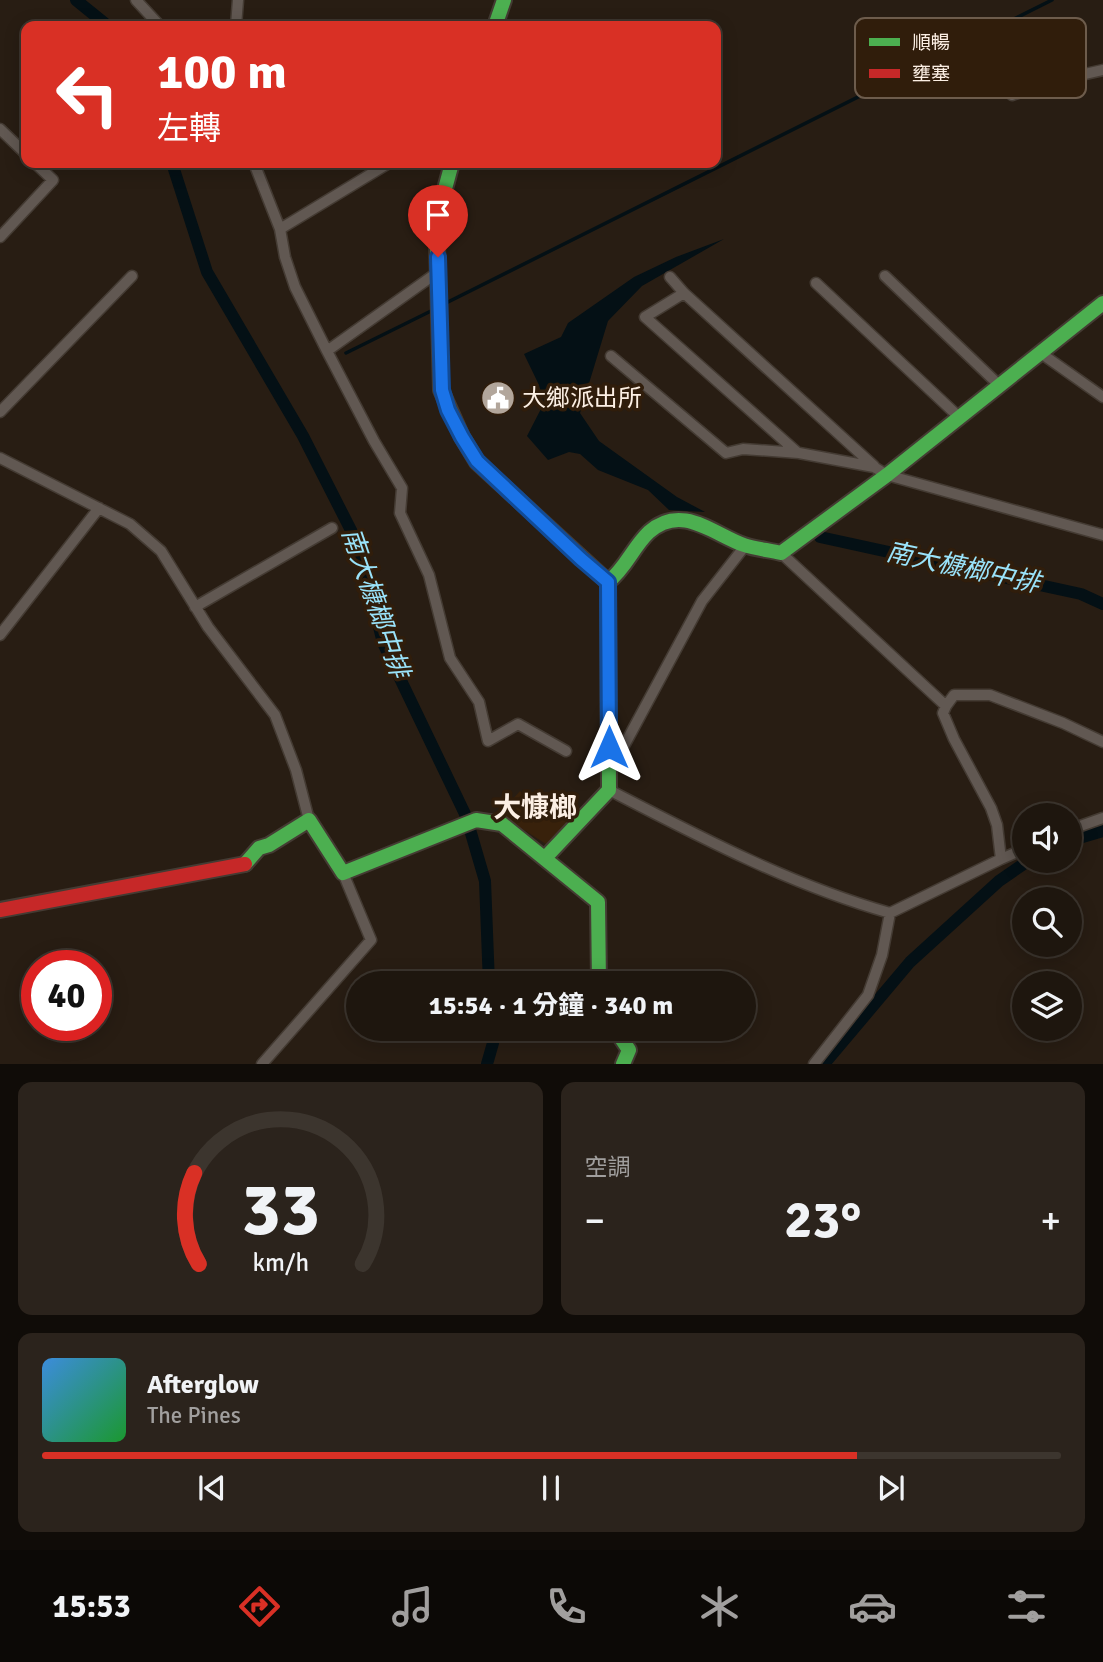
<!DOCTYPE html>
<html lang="zh-TW">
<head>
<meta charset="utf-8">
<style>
  body { margin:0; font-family:Signika,"Noto Sans TC",sans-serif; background:#2b231c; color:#f1f3f6; height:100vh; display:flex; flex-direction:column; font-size:26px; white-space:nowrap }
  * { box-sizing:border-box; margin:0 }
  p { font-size:23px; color:#a19f9e }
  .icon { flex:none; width:38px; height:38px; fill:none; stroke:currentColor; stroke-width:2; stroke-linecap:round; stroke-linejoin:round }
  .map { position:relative; height:1064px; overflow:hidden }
  .side { display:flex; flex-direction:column; gap:18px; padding:18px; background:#100c08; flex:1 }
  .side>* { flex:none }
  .hud { position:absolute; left:21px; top:21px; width:700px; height:147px; border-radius:14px; box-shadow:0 4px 18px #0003,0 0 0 2px #3c352e; background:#d93025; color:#fff; overflow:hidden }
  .buttons { position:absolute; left:1012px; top:803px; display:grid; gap:14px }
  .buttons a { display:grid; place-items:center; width:70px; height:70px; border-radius:50%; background:#1e160e; box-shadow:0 4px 18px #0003,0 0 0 2px #3c352e; font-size:35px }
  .speed { position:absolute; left:21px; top:950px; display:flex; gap:14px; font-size:35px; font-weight:700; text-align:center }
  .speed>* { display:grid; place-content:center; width:91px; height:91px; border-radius:50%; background:#1e160e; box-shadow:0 4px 18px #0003,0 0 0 2px #3c352e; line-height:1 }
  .speed .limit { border:10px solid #d22; background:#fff; color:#111 }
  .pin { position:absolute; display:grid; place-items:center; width:60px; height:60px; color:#fff; margin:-72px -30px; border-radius:50% 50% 50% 0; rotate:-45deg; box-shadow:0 0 7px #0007 }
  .pin .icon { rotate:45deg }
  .me { position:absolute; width:77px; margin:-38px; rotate:0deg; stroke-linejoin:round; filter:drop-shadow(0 0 5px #0008) }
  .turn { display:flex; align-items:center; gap:24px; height:147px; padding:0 21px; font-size:32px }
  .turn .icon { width:91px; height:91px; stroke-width:2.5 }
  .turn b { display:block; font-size:49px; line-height:60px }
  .big { font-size:52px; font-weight:700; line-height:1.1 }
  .side .widget { flex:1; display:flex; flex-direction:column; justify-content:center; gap:10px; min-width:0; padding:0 24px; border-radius:14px; background:#2b231c }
  .side .dial { align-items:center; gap:0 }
  .dial svg { height:182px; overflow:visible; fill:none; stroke:#3c352e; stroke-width:7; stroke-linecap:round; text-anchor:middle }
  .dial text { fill:#f1f3f6; stroke:none }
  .song { display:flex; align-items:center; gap:21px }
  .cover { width:84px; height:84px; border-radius:10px; background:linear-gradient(135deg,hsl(210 70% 55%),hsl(130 70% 35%)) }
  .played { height:7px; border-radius:4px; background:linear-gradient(90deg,#d93025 80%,#3c352e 80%) }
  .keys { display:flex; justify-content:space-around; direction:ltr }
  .heat { display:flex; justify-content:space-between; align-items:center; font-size:38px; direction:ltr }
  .side .tiles { flex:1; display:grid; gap:18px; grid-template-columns:1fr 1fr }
  .widget:last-child { grid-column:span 2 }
  .trip { position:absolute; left:346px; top:971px; width:410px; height:70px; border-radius:35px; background:#1e160e; box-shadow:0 4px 18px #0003,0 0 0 2px #3c352e; font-weight:700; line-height:70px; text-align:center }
  .tabs { display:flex; height:112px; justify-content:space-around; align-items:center; background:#0c0906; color:#a19f9e }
  .tabs .icon { width:49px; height:49px }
  .tabs .on { color:#d93025 }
  .tabs b { font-size:32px; color:#f1f3f6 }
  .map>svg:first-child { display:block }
</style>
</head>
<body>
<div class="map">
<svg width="1103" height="1064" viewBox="0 0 1103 1064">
  <rect width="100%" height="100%" fill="#281d13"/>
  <!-- built -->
  <path fill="#38210b" d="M520 791 558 819 570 808 580 813 546 844 499 814Z"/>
  <!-- water -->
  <path fill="#041015" d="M724 239 642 286 608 321 580 413 599 441 677 497 705 512 669 510 648 490 598 470 580 454 569 452 548 460 527 436 544 403 539 385 524 354 561 337 568 323 634 277 676 257Z"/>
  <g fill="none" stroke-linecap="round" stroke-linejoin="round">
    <!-- stream -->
    <path stroke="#041015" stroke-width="3.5" d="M442 305 1052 0
      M346 353 435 309"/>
    <!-- canal -->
    <path stroke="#041015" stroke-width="12" d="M76 0 108 26
      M172 163 207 272 303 436 359 546 383 643 466 816 485 881 489 984
      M820 537 1081 594 1103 604
      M1069 841 1103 831
      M487 1064 493 1043 492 1029
      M824 1064 910 962 999 881 1028 861"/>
    <!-- street casing -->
    <g stroke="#443b33" stroke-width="13">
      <path id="street" d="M136 0 160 26
        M236 26 238 0
        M1012 95 1054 81 1103 70
        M0 129 26 154
        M254 163 280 229 285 257 295 287 327 351
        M280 229 389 163
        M0 237 53 180 35 163
        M438 272 327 351 374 441 402 488 400 513 429 575 450 658 479 702 488 741 518 724 566 751
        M885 276 999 385
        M670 277 684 293 874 466
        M816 283 959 417
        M684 293 645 317 798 453
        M1042 354 1103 397
        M611 356 726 453 743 449 799 453 874 467 887 475 1103 535
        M0 412 132 276
        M0 458 130 524 161 551 208 627 275 715 296 770 309 820
        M781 553 946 706 943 713 954 739 991 808 997 825 1001 859 1024 849
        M195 607 332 528
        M0 635 99 508
        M946 706 954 695H990L1063 723 1103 742
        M611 770 702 601 745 546
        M609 790C700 837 791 885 890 913
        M1069 830 1103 818
        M262 1064 371 940 343 873
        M814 1064 868 995 882 955 890 913 1001 859"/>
    </g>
    <!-- fast casing -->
    <g stroke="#443b33" stroke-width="18">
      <path id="fast" d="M495 26 504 0
        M452 163 439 211 437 243 441 390 462 437 477 462 608 582
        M608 582C626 568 633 547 649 532 682 503 713 534 744 545 756 549 769 550 781 553L887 475 1103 303
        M545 858 609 790 608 582
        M245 864 259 848 269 845 309 820 343 873 476 820 502 824 598 902 599 984
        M615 1029 629 1050 623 1064"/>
    </g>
    <!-- jam casing -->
    <g stroke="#443b33" stroke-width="18">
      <path id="jam" d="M0 910 245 864"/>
    </g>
    <!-- street -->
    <use href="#street" stroke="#615852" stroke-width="10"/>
    <!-- fast -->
    <use href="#fast" stroke="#4caf50" stroke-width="14"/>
    <!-- jam -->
    <use href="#jam" stroke="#c62828" stroke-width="14"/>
  </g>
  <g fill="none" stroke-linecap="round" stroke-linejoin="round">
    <!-- route casing -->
    <g stroke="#114b97" stroke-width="18">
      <path id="route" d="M438 257 442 390 448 410 462 437 477 461 581 559 608 582 609 747"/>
    </g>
    <!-- route -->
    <use href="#route" stroke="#1a73e8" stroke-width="12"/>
  </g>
  <!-- icons -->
  <defs>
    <g id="civic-disc" transform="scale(1.75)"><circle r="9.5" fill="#b2a69b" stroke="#301d0b"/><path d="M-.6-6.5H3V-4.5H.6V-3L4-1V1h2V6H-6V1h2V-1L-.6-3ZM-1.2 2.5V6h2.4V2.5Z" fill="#fff"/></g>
  </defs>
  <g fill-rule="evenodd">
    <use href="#civic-disc" x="498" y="398"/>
  </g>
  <g text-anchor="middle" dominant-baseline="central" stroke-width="7" stroke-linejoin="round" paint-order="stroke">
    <!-- poi labels -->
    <g font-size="24" fill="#fcefe4" stroke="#301d0b" text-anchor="start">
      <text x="522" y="398">大鄉派出所</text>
    </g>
    <!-- water labels -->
    <g font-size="26" font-style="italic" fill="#9ae3fa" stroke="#301d0b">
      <text transform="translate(963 568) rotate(12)">南大槺榔中排</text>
      <text transform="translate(375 603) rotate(71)">南大槺榔中排</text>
    </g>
    <!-- quarter labels -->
    <g font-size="28" font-weight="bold" fill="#fcefe4" stroke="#301d0b">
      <text x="535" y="808">大慷榔</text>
    </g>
  </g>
  <!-- legend -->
  <rect x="855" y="18" width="231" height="80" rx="10" fill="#301d0b" stroke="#6d5c4c" stroke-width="2"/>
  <rect x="869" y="38" width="31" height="8" fill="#4caf50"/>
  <rect x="869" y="69" width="31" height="9" fill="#c62828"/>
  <g font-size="19" fill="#fcefe4">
    <text x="912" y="49">順暢</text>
    <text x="912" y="80">壅塞</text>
  </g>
</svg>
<div class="buttons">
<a><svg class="icon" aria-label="sound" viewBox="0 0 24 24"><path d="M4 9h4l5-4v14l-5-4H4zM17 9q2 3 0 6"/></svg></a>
<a><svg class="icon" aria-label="search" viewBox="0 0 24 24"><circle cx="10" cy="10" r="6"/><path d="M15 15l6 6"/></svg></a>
<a><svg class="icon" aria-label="layers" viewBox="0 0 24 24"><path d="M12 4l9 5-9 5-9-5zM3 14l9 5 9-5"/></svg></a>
</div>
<div class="speed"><div class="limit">40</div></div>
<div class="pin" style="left:438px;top:257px;background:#d93025"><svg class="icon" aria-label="arrive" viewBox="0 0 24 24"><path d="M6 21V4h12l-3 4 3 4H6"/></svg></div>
<svg class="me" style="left:609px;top:747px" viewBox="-20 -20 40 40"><path d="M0-17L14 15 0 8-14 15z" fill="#1a73e8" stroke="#fff" stroke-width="4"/></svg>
<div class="trip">15:54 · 1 分鐘 · 340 m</div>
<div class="hud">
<div class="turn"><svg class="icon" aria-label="left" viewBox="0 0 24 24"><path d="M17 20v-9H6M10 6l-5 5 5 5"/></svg><div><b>100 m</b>左轉</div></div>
</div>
</div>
<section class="side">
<div class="tiles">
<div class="widget dial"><svg viewBox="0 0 100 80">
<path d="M14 69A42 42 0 1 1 86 69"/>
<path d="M14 69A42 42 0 0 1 12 29" stroke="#d93025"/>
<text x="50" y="56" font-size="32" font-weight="700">33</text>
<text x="50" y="72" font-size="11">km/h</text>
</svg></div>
<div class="widget"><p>空調</p>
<div class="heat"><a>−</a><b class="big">23°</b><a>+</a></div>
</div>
<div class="widget">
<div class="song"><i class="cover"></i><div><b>Afterglow</b><p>The Pines</p></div></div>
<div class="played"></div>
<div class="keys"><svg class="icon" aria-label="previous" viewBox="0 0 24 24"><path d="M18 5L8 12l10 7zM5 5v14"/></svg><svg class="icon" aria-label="pause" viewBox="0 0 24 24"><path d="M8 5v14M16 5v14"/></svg><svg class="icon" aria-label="next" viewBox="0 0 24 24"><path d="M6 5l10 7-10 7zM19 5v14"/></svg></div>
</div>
</div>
</section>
<nav class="tabs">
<b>15:53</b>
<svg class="icon on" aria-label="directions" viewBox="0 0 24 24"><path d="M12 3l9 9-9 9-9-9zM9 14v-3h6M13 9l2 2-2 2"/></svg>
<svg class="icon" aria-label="music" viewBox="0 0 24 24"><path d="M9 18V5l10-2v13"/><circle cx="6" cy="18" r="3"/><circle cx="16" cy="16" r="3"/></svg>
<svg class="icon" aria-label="phone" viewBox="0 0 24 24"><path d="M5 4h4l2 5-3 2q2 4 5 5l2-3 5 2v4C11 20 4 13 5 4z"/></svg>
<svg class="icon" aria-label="climate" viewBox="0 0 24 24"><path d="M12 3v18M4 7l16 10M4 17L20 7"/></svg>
<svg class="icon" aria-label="car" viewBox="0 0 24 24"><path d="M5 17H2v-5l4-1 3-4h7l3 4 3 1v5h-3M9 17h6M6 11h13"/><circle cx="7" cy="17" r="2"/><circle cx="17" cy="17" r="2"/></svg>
<svg class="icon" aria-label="filters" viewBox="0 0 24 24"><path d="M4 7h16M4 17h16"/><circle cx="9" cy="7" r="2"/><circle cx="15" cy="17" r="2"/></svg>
</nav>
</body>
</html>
